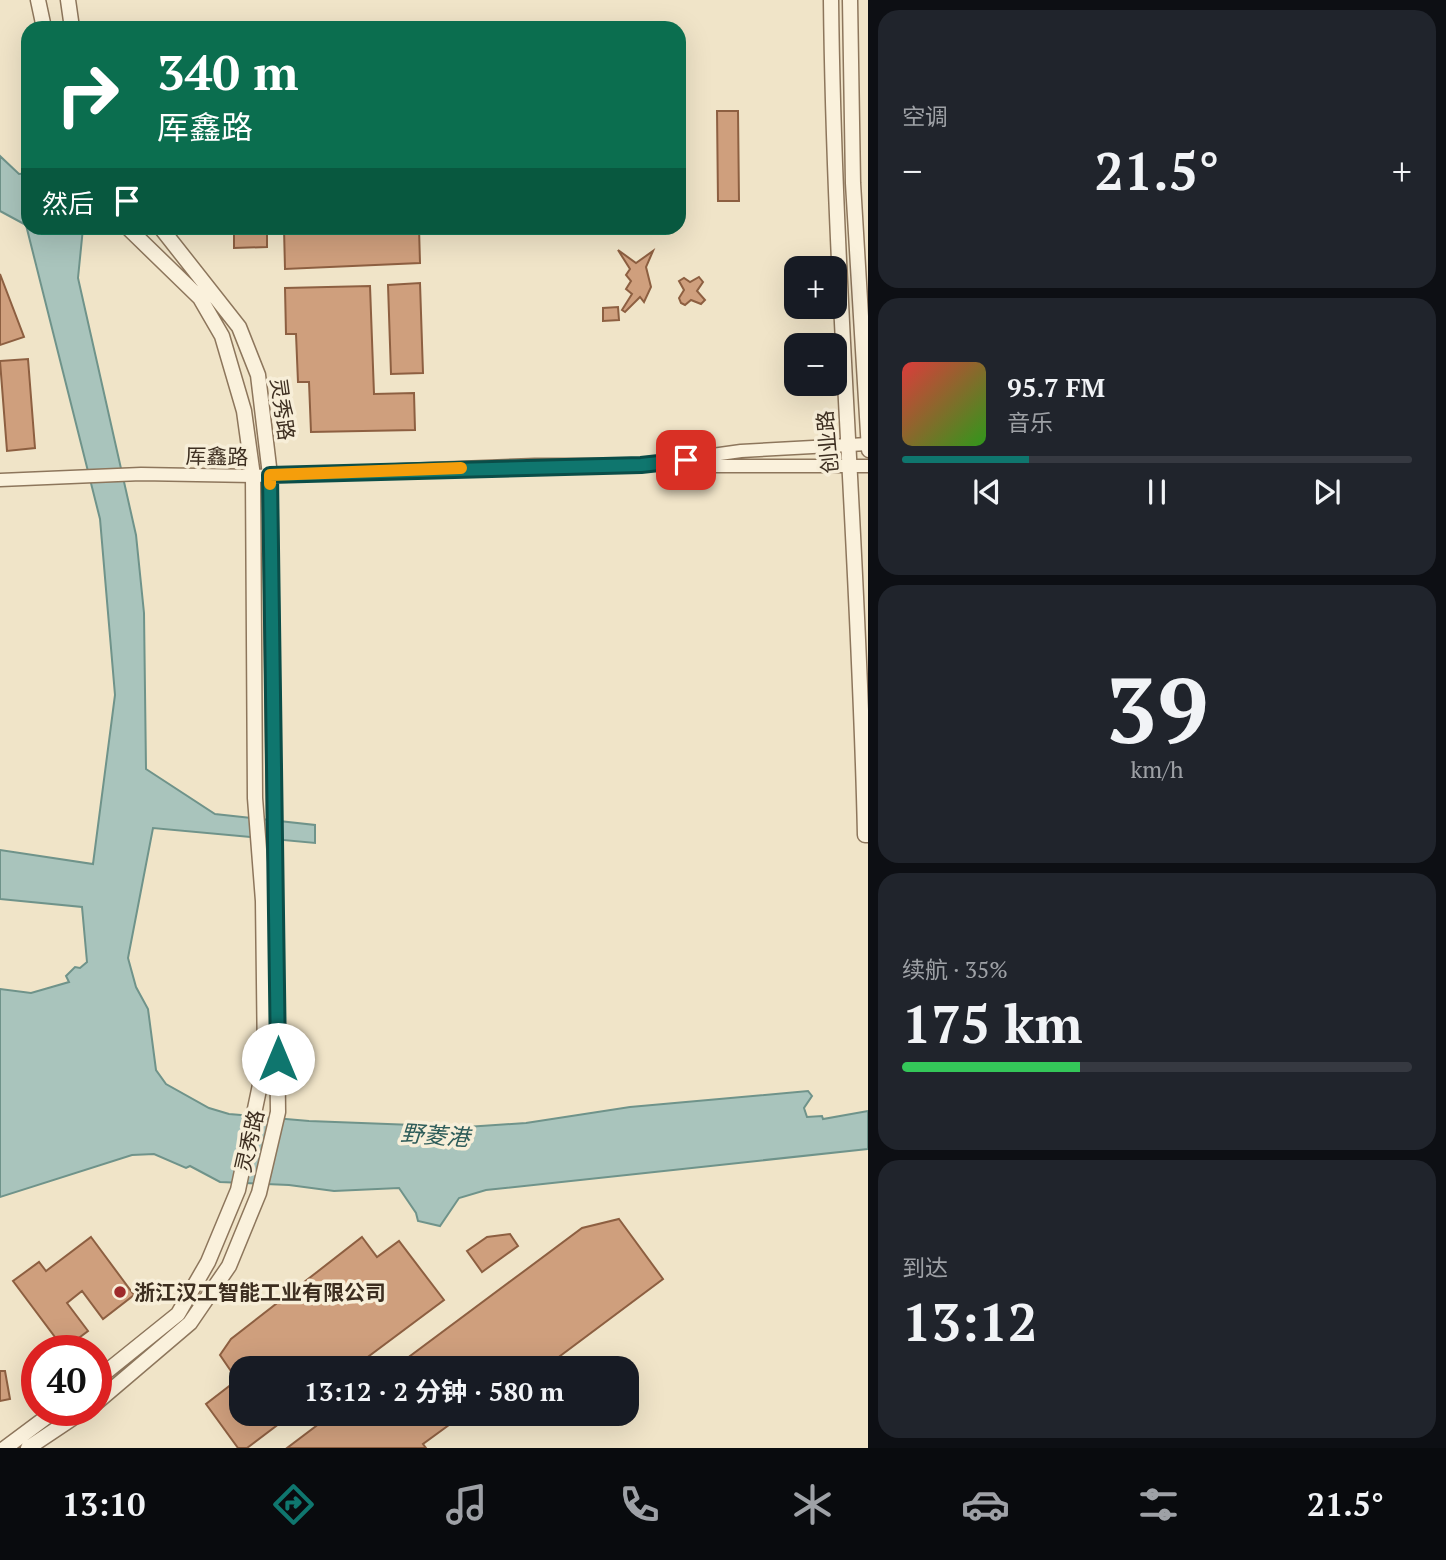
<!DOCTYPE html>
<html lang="zh">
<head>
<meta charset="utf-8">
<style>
  body { margin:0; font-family:"PT Serif","Noto Sans SC",serif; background:#20242c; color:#f1f3f6; height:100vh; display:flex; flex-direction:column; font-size:26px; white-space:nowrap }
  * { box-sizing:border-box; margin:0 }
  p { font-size:23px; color:#9ea1a6 }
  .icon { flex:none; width:38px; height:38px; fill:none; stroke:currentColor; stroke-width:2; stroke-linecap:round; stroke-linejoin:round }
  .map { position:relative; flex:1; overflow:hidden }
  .side { display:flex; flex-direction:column; gap:10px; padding:10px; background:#0d0f14; width:578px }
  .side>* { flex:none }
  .guide { position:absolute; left:21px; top:21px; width:665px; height:214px; border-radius:21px; box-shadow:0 7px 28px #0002; background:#0b6e4f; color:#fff; overflow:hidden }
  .buttons { position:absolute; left:784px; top:256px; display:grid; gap:14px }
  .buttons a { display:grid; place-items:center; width:63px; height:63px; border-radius:14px; background:#171b24; box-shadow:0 7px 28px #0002; font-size:35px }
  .speed { position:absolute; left:21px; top:1335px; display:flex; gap:14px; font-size:35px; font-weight:700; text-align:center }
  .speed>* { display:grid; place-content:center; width:91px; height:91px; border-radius:50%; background:#171b24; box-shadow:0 7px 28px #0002; line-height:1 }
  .speed .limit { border:10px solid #d22; background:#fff; color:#111 }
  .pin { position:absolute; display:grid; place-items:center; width:60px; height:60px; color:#fff; margin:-30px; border-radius:14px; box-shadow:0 4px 10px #0006 }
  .me { position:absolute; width:77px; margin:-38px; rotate:0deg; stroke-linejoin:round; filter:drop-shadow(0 0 5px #0008) }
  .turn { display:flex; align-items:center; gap:24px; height:147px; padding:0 21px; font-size:32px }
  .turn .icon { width:91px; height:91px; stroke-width:2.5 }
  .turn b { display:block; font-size:49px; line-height:60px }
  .then { display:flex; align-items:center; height:66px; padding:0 21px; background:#0003; gap:14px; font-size:26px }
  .big { font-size:52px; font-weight:700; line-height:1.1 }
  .side .widget { flex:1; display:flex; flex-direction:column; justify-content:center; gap:10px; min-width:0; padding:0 24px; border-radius:21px; background:#20242c }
  .side .dial { align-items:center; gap:0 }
  .dial b { font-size:91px; line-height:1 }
  .song { display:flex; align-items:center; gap:21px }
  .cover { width:84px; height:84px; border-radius:10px; background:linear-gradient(135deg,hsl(0 70% 55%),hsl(110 70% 35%)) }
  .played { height:7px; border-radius:4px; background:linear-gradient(90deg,#0f766e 25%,#363941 25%) }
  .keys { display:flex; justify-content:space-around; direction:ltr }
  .heat { display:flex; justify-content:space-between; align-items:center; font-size:38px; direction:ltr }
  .charge { height:10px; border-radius:5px; background:linear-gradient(90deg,#34c759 35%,#363941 0) }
  .trip { position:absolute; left:229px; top:1356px; width:410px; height:70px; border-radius:21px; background:#171b24; box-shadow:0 7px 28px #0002; font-weight:700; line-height:70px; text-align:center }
  .tab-bar { display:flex; height:112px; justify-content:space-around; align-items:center; background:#090b0e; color:#9ea1a6 }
  .tab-bar .icon { width:49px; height:49px }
  .tab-bar .active { color:#0f766e }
  .tab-bar b { font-size:32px; color:#f1f3f6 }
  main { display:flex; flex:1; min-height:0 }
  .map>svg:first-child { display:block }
</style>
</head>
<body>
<main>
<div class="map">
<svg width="869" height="1448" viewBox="0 0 869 1448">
  <rect width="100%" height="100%" fill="#f0e4c8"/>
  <!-- water -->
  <path fill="#a9c4bc" stroke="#6f938a" stroke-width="2" d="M0 156 19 174 28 173V228H83L78 278 136 535 144 613 146 769 215 814 315 825V843L153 828 128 958 136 987 148 1009 156 1070 166 1084 209 1108 229 1114 309 1121 466 1127 526 1123 630 1107 808 1091 812 1096 804 1108 807 1117 822 1116 823 1119 868 1111V1149L486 1190 459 1198 440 1226 418 1221 416 1213 399 1188 334 1191 289 1185 220 1182 190 1166 186 1168 154 1154 132 1155 0 1197V989L31 993 69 982 66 976 75 967 80 968 87 962 82 907 0 899V850L93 864 115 695 100 519 26 225 0 211Z"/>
  <!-- building -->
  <path fill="#cf9f7d" stroke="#8d5f41" stroke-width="2" d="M717 111H738L739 201H718Z
    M234 228H267V247L234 248Z
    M284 228H419L420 263 285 269Z
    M618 250 636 263 653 251 646 267 651 287 644 302 640 297 625 312 622 310 632 294 626 289 631 281 626 275 630 269Z
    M0 274 24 337 0 345Z
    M699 277 703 282 697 291 705 300 701 304 691 300 685 305 681 303 679 298 684 290 679 281 684 278 690 282Z
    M420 283 423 373 391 374 388 285Z
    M370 286 374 394 414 393 415 430 311 432 309 382H298L296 334H286L285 288Z
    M618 307 619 320 603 321V308Z
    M28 359 35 448 7 451 0 361Z
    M619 1219 663 1279 544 1368H394L582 1228Z
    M510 1234 518 1246 482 1272 467 1251 487 1237Z
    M91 1237 134 1295 103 1319 82 1291 67 1303 88 1331 64 1349 13 1281 39 1262 46 1271Z
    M362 1237 377 1257 399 1241 444 1300 353 1368H242V1414H292L247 1448H238L206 1404 237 1380 220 1355 231 1339Z
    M0 1371H5L10 1399 0 1401Z
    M332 1414H464L423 1444 426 1448H287Z"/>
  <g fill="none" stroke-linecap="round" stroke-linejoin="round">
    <!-- minor casing -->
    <g stroke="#8d765c" stroke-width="15">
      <path id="minor" d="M686 460 706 466H869
        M0 480 141 474 253 476 535 465H641L741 451 868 444"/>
    </g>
    <!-- tertiary casing -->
    <g stroke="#8d765c" stroke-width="17">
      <path id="tertiary" d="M38 0 44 28
        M68 0 72 28
        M831 0C834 279 859 556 865 835H869
        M850 0 853 183 869 450
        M96 1380 178 1314 208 1262 238 1190 265 1061 263 901 255 798 253 476 244 411 222 336 200 298 128 228
        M96 1403 190 1323 229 1266 259 1193 278 1112 270 475 258 375 239 327 161 228
        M5 1448 56 1410
        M28 1448 85 1410"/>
    </g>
    <!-- minor -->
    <use href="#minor" stroke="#faf1dc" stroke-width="12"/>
    <!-- tertiary -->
    <use href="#tertiary" stroke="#faf1dc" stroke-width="14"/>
  </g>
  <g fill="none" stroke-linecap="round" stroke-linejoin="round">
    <!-- route casing -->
    <g stroke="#0a4d48" stroke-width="18">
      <path id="route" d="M278 1059 270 475 641 465 686 460"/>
    </g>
    <!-- route -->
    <use href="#route" stroke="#0f766e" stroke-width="12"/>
    <!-- slow -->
    <path stroke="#f59e0b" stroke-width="12" d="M270 484V475L461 468"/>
  </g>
  <!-- markers -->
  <circle fill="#9e2a2b" stroke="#f7eed8" stroke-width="2.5" cx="120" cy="1292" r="7"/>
  <g text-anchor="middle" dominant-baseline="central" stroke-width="7" stroke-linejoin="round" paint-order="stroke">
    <!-- street labels -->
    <g font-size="21" fill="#3d2e20" stroke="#f7eed8">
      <text transform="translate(283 409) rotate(82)">灵秀路</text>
      <text transform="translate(827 442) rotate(-95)">创业路</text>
      <text transform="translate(217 456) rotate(1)">厍鑫路</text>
      <text transform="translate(249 1141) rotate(-77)">灵秀路</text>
    </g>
    <!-- poi labels -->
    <g font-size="21" font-weight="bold" fill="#3d2e20" stroke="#f7eed8" text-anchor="start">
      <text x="134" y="1292">浙江汉工智能工业有限公司</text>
    </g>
    <!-- water labels -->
    <g font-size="23" font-style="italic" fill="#2f5d5a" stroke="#f7eed8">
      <text transform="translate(435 1135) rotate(4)">野菱港</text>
    </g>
  </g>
</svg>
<div class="buttons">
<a>+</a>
<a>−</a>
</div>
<div class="speed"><div class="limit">40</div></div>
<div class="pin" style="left:686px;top:460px;background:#d93025"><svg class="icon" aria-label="arrive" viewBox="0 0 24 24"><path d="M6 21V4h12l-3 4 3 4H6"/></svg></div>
<svg class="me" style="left:278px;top:1059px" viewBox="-20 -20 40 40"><circle r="19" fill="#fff"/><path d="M0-13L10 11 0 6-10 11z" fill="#0f766e"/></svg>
<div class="trip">13:12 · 2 分钟 · 580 m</div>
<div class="guide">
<div class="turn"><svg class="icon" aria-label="right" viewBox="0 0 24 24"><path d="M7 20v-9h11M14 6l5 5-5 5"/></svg><div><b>340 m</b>厍鑫路</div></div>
<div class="then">然后<svg class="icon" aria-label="arrive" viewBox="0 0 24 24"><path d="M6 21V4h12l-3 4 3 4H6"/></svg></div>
</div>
</div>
<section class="side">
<div class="widget"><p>空调</p>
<div class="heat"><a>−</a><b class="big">21.5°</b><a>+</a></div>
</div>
<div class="widget">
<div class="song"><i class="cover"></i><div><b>95.7 FM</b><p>音乐</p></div></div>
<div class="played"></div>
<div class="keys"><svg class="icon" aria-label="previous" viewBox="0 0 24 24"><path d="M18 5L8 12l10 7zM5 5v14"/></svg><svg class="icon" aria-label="pause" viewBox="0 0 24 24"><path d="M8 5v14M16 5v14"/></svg><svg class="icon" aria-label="next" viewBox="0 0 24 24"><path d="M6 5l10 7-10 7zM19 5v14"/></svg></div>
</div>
<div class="widget dial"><b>39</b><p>km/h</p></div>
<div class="widget"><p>续航 · 35%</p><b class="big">175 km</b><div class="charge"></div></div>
<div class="widget"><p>到达</p><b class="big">13:12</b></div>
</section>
</main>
<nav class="tab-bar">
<b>13:10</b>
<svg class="icon active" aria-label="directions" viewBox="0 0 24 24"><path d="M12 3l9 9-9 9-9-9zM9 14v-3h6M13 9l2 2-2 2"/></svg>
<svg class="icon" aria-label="music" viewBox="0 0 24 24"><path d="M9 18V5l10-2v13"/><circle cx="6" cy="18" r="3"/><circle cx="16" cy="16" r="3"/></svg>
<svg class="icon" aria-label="phone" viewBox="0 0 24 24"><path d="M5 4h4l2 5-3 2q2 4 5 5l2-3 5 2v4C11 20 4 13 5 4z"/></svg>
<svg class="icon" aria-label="climate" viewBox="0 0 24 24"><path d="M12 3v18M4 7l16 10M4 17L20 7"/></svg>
<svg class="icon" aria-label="car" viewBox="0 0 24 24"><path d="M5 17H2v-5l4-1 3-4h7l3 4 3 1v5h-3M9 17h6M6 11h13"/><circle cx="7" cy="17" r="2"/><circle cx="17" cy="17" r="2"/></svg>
<svg class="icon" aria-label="filters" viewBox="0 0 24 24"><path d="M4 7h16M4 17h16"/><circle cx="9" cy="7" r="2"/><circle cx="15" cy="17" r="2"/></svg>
<b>21.5°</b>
</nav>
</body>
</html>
